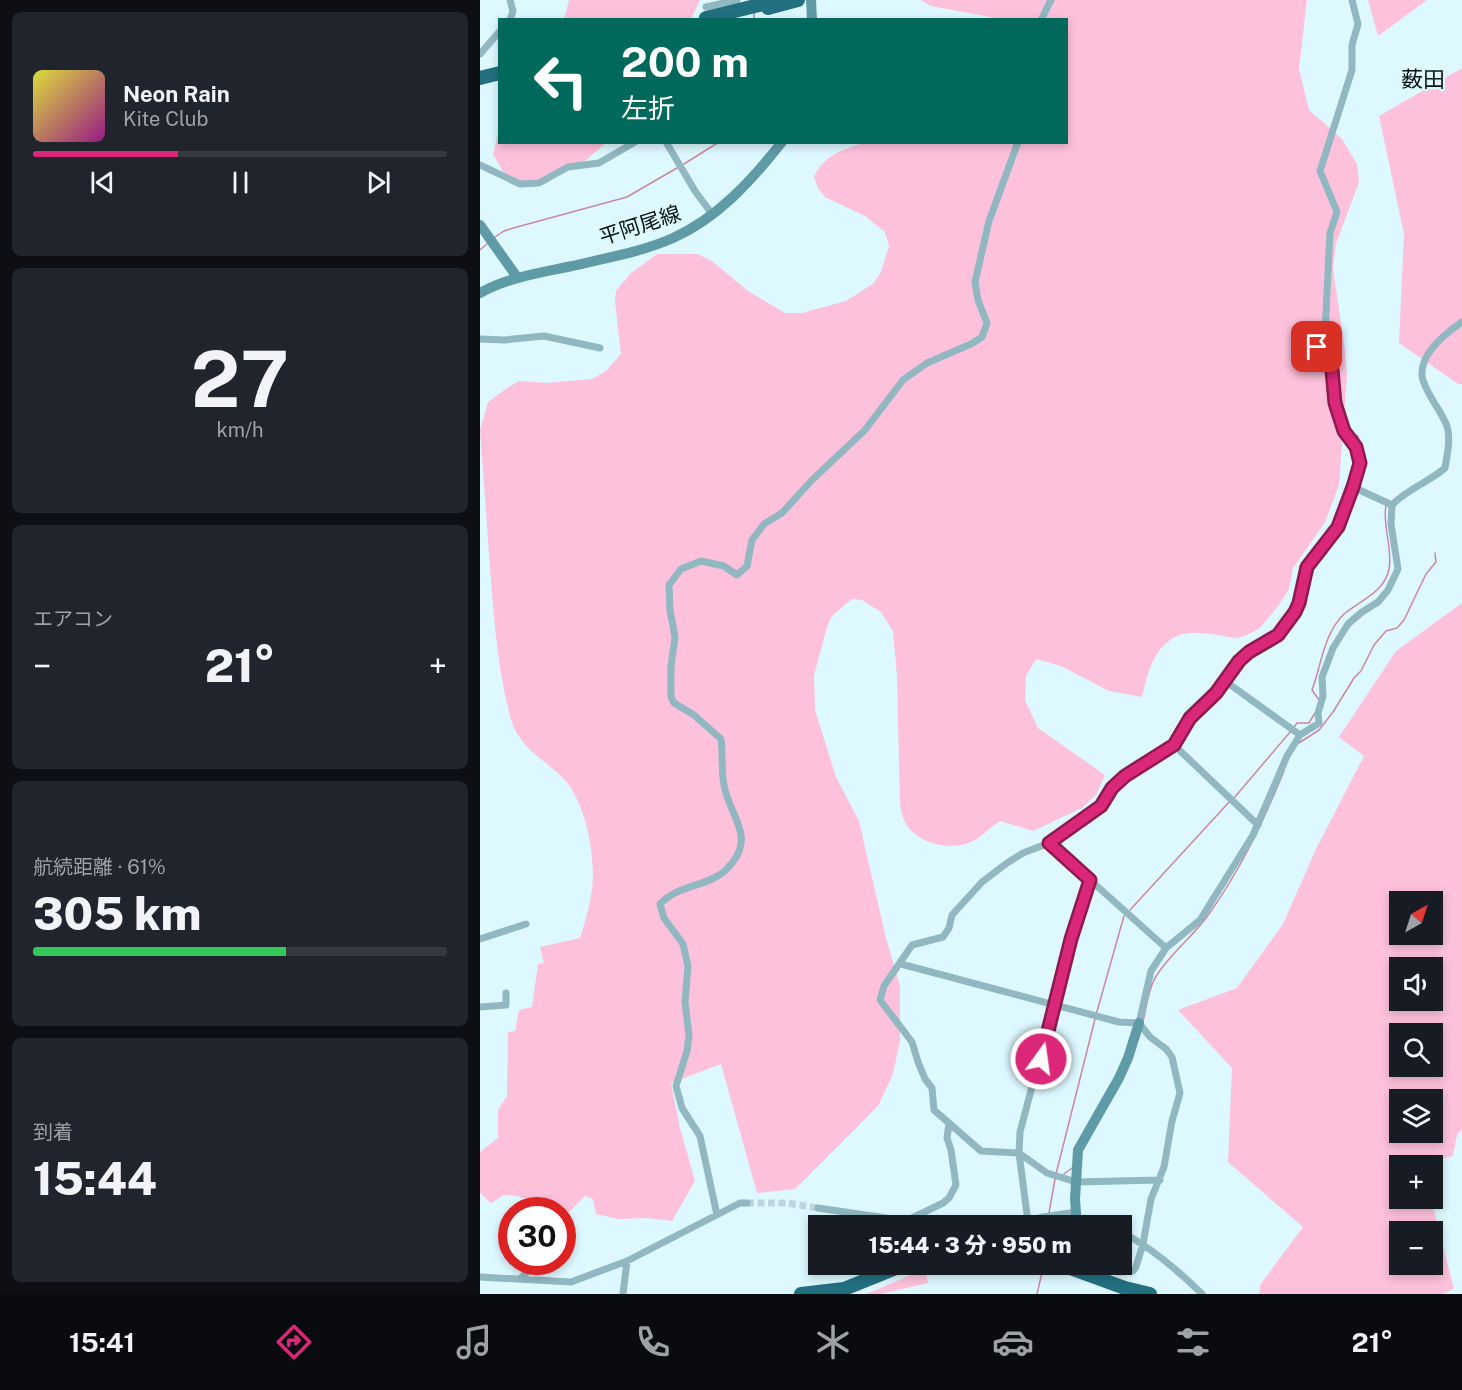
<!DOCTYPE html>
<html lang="ja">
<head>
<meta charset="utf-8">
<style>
  body { margin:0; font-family:"Public Sans","Noto Sans JP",sans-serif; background:#20242c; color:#f1f3f6; height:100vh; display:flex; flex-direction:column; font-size:22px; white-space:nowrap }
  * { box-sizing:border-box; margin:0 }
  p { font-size:20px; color:#9ea1a6 }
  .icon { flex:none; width:33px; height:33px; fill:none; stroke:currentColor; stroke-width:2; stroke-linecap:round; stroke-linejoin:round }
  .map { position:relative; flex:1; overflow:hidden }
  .details { display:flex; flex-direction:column; gap:12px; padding:12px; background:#0d0f14; width:480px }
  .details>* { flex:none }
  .banner { position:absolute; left:18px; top:18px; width:570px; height:126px; border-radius:0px; box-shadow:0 3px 9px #0003; background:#00695c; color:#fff; overflow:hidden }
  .needle { width:39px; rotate:39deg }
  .tools { position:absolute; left:909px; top:891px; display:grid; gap:12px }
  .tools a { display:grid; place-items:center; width:54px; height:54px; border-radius:0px; background:#171b24; box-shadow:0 3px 9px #0003; font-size:30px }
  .speed { position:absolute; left:18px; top:1197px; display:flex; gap:12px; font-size:30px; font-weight:700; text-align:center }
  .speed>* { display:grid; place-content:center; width:78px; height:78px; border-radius:50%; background:#171b24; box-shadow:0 3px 9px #0003; line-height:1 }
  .speed .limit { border:9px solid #d22; background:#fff; color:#111 }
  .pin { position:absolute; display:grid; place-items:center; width:51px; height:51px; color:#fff; margin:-26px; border-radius:12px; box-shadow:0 3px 9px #0006 }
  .me { position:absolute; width:66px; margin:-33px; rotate:14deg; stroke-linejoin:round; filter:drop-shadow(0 0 4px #0008) }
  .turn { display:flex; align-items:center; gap:21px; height:126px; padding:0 24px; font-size:27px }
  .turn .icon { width:78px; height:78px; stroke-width:2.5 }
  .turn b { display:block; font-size:42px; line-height:51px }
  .big { font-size:45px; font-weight:800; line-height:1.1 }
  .details .tile { flex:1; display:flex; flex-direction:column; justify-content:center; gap:9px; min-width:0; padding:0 21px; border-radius:9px; background:#20242c }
  .details .dial { align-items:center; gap:0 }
  .dial b { font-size:78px; line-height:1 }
  .song { display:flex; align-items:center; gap:18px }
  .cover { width:72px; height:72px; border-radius:9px; background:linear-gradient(135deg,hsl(60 70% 55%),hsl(310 70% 35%)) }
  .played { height:6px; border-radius:3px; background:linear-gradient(90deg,#db2777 35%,#363941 35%) }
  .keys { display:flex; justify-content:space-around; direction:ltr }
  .heat { display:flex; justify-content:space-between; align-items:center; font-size:33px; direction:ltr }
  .charge { height:9px; border-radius:4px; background:linear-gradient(90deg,#34c759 61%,#363941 0) }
  .trip { position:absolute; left:328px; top:1215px; width:324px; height:60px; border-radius:0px; background:#171b24; box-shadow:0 3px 9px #0003; font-weight:800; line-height:60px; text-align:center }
  .dock { display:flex; height:96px; justify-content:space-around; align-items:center; background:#090b0e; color:#9ea1a6 }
  .dock .icon { width:42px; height:42px }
  .dock .selected { color:#db2777 }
  .dock b { font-size:27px; color:#f1f3f6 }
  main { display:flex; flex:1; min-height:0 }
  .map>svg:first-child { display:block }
</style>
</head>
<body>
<main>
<section class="details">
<div class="tile">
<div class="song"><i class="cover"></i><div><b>Neon Rain</b><p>Kite Club</p></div></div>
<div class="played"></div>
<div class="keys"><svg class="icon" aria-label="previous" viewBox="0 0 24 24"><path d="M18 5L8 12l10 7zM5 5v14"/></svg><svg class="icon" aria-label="pause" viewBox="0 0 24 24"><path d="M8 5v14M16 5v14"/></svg><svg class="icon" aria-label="next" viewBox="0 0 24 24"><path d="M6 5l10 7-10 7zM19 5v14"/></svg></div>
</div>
<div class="tile dial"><b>27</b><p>km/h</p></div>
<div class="tile"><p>エアコン</p>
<div class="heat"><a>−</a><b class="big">21°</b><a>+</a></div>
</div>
<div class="tile"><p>航続距離 · 61%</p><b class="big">305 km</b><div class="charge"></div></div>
<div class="tile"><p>到着</p><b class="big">15:44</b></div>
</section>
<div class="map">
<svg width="982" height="1294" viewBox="0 0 982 1294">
  <rect width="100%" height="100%" fill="#def8ff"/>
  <!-- green -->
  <path fill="#fdc1db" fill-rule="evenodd" d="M89 0H220L211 19H84Z
    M441 0H827L819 69 829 110 862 139 877 164 879 182 856 244 853 268 865 351 867 374 859 485 845 522 813 568 809 589 799 605 779 629 762 637 756 638C739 636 711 628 695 637 673 648 667 676 662 697L629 691 581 666 556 659 546 676 545 700 558 728 625 775 616 795 602 808 553 831 520 821C510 827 502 837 493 841 472 852 436 844 425 822 422 817 421 810 420 804L417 676 413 631 401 612 382 600 372 599 352 616 347 627 334 675 335 710 356 777 379 821 406 938 420 986V1041L413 1074 398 1106 315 1189 277 1193 241 1064 191 1083 200 1128 215 1181 192 1221 166 1218 138 1219 116 1214 113 1199 105 1196 87 1214 82 1210 36 1196 24 1195 11 1203 0 1193V1152L18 1138V1110L27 1096 28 1032 35 1031 39 1010 52 1007 58 964 64 963 60 947 100 938C105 922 110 906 112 889 116 856 106 801 82 777 58 754 37 747 29 712 16 659 13 607 9 553 6 512 3 471 0 430L8 402 27 388 39 381 67 383 112 379 126 371 141 354 135 302 136 291 151 273 177 254H217L232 261 268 291 305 313H322L366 301 394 283 401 272 409 246 405 232 385 216 345 197 338 188 334 177C343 155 367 147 389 142H586V20L521 19 451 6Z
    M888 0H947L898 36Z
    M982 68V384H978L919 343 924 234 899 116Z
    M19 129 20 142 126 143 104 162 58 183 33 180 24 174 13 154Z
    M982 603V1130L977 1134 973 1156 942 1165 920 1166V1198L951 1199 974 1289 963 1294H779L780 1285 823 1227 748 1162 752 1068 698 1010 757 988 803 924 836 849 884 756 859 737 916 651ZM920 902H952V934H920ZM920 968H952V1000H920ZM920 1034H952V1066H920ZM920 1100H952V1132H920ZM920 1232H952V1264H920Z
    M445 1269 448 1283 401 1294H386Z"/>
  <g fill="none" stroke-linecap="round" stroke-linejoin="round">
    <!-- stream -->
    <path stroke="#cb85a5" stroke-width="1.5" d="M274 13V20
      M204 164 239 142
      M15 237 24 231 37 227 147 197 197 168
      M0 250 7 244
      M877 435 885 456 878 487
      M839 700 832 690C841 666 844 633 864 614 879 601 905 592 909 569 913 548 902 526 906 505
      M814 727 817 723H829L835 713
      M819 743 839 730 853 712 874 678 881 671 894 645 906 631 917 628 924 620 946 574 956 562 955 553
      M754 798 811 731
      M650 910 750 801
      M616 1015 644 916
      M663 1022C666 1008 668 991 675 978 689 954 713 937 729 914 761 869 783 822 804 771
      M576 1174 615 1019
      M584 1174 592 1168
      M569 1213 575 1179
      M569 1217 570 1226
      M557 1294 564 1264"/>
    <!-- street-tunnel -->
    <path stroke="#bed5dc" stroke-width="7" stroke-dasharray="7 3.5" stroke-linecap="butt" d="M267 1203H307L338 1208"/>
    <!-- street -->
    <path stroke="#91b7c0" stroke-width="7" d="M226 7 257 0
      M30 20 33 11 30 0
      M561 20 571 0
      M0 54 20 31
      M186 142 215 191 232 214
      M0 165 40 184 59 183 88 167 119 163 155 142
      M0 339 24 340 64 336 120 348
      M873 487 912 505
      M745 681 820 735
      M694 745 778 825
      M569 843 686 948
      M0 939 46 924
      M421 964 639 1022 659 1023 670 1037 686 1049 692 1057 700 1093 692 1121 684 1167 671 1199 663 1244 656 1267 653 1271 638 1272 641 1264
      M0 1007 26 1005V993
      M659 1023 671 971 686 948 720 920 773 835 807 756 820 735 839 723 838 713 843 696 842 677 853 648 868 624 882 612 898 602 908 590 918 569 911 524 912 505C927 489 949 482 965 468 967 455 971 439 967 426 962 412 944 391 942 376 940 354 966 333 982 322
      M680 1180 596 1182 567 1173 539 1153 501 1151 454 1110 452 1088 445 1079 438 1062 432 1042 400 1000 404 986 432 945 463 937 469 928 472 915 502 882 527 863 543 853 569 843 620 806 632 788 645 776 658 769 673 757 694 745 710 718 719 707 736 693 751 670 769 652 798 635 815 612 819 603 827 567 858 527 873 487 880 463 876 447 864 431 855 403 852 370 835 343 845 333 850 233 857 212 840 171 872 70V45L878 24 872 0
      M338 1208 426 1221 463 1203 469 1198 476 1185 471 1150 467 1138 469 1123
      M237 1215 220 1136 202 1108 196 1086 207 1051 209 1035 205 1002 208 966 203 944 184 918 180 904C195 888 216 887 234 878 242 874 247 870 252 863 275 835 249 815 244 785 241 770 243 754 241 739L214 715 194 703 191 697V666L195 637 190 610 189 585 201 569 221 561 244 566 257 575 267 566 272 540 284 524 302 513 331 481 385 430 423 380 447 363 491 344 502 337 507 323 498 300 495 282 509 221 538 142
      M597 1220 617 1226
      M548 1222 539 1153 540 1132 591 939 610 880
      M530 1226 563 1217 596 1212
      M642 1232C671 1248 698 1270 722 1294
      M0 1277 91 1282 147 1261 260 1203H267
      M40 1279 48 1271 72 1262
      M143 1294 147 1261"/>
    <!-- secondary -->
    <path stroke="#5f9aa7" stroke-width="10" d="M331 0 332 20
      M0 225 37 277
      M0 293C29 277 60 273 92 266 125 258 162 252 193 238 238 218 272 180 302 142
      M597 1226 595 1199 598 1150 639 1078 648 1058 659 1023"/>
    <!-- highway -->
    <path stroke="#226f7f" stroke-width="14" d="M288 8 318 0
      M0 78 20 73
      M579 1264 645 1288 670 1294
      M321 1294 364 1289 426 1264"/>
    <!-- highway-bridge -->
    <path stroke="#226f7f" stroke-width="14" d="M226 18 300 0"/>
  </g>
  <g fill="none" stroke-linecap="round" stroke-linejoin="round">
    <!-- route casing -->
    <g stroke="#8e194d" stroke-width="15">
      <path id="route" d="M561 1059 591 939 610 880 569 843 621 806 632 788 645 776 694 745 710 718 736 693 759 661 769 652 798 635 815 612 819 603 827 567 858 527 873 487 880 463 876 447 864 431 855 403 852 370 848 361 837 347"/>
    </g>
    <!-- route -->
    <use href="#route" stroke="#db2777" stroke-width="10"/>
  </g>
  <g text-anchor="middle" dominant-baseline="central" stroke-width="4.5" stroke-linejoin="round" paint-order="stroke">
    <!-- street labels -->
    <g font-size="21" fill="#061114" stroke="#def8ff">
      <text transform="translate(160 225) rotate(-18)">平阿尾線</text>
    </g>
    <!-- neighbourhood labels -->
    <g font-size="22" fill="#061114" stroke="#def8ff">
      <text x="943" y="79">薮田</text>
    </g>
  </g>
</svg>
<div class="tools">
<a><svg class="needle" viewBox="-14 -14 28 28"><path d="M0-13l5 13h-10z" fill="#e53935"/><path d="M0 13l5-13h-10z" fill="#9ea1a6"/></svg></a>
<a><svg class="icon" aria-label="sound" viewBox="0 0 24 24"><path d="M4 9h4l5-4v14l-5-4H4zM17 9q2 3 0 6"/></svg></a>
<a><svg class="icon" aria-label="search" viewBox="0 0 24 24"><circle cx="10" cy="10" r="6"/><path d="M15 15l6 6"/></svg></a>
<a><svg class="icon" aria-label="layers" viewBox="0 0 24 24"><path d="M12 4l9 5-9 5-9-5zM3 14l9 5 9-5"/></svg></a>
<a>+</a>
<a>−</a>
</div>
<div class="speed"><div class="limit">30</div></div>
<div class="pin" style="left:837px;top:347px;background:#d93025"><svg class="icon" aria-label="arrive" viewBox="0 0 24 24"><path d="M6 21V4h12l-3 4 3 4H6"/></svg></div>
<svg class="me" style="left:561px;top:1059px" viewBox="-20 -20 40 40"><circle r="17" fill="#db2777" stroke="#fff" stroke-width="3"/><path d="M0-11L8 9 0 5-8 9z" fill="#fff"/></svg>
<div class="trip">15:44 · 3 分 · 950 m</div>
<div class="banner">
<div class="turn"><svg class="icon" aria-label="left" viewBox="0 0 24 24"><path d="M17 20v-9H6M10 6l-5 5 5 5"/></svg><div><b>200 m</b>左折</div></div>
</div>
</div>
</main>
<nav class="dock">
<b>15:41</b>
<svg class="icon selected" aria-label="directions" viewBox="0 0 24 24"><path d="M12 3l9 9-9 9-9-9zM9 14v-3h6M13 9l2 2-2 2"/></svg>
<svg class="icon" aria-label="music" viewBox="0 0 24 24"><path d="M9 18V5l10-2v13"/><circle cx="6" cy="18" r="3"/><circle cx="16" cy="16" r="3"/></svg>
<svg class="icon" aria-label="phone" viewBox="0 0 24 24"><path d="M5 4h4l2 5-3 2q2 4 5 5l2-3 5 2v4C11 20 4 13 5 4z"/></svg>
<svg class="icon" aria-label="climate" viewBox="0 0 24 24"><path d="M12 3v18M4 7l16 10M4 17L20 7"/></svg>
<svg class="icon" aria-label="car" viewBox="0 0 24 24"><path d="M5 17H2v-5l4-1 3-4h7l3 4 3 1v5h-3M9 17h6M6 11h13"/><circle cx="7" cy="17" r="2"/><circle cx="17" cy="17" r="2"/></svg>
<svg class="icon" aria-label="filters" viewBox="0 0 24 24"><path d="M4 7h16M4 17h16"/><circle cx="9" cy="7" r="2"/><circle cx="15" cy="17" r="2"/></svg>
<b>21°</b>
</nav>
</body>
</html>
